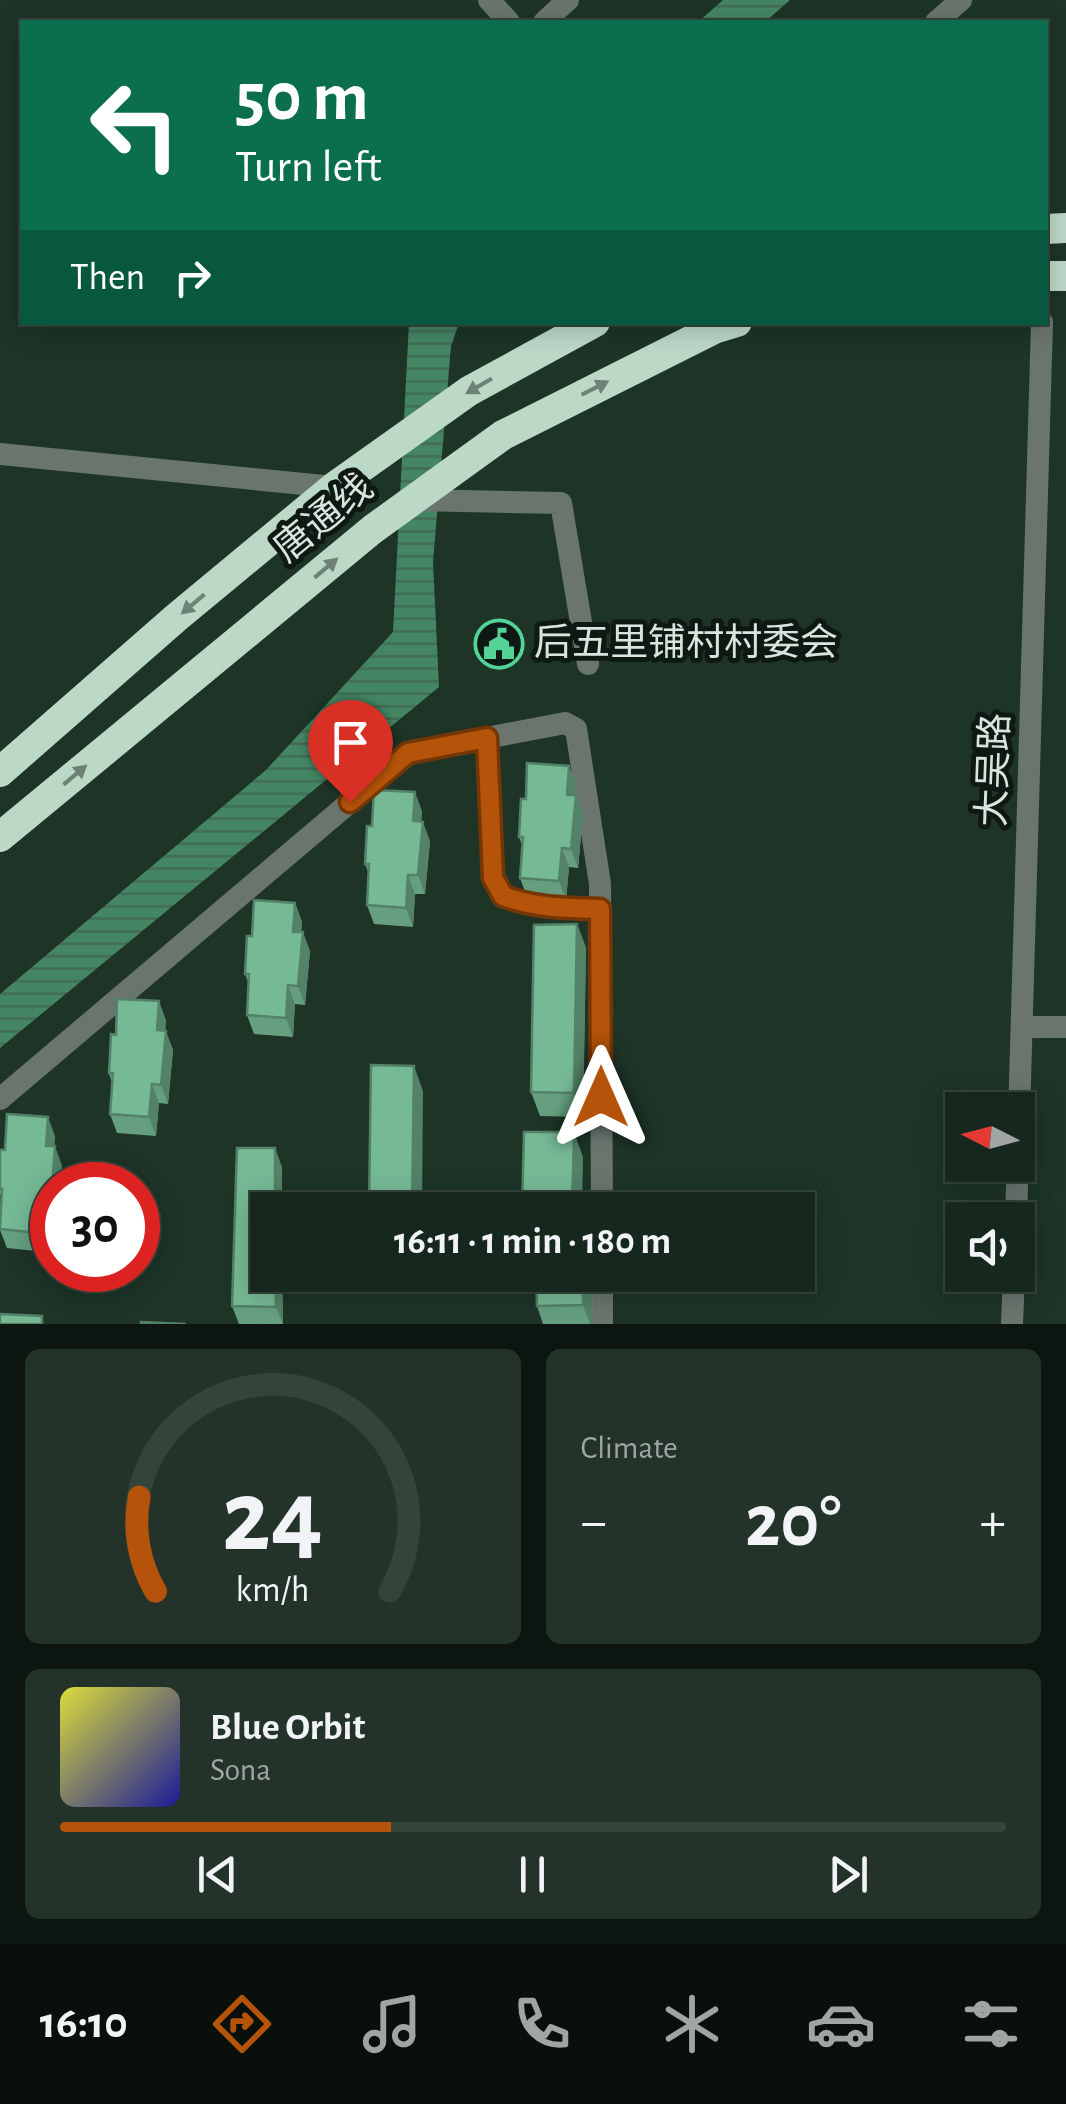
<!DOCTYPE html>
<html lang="en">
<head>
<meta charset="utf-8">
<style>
  body { margin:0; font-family:"Alegreya Sans","Noto Sans SC",sans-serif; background:#23332a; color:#f1f3f6; height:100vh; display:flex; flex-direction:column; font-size:38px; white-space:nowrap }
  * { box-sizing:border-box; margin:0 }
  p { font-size:32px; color:#9ea5a4 }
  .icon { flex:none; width:55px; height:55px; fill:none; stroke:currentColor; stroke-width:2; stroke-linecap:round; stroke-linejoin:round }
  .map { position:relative; height:1324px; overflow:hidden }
  .details { display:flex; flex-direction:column; gap:25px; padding:25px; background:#0c1510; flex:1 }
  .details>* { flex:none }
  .hud { position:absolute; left:20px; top:20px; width:1028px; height:305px; border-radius:0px; box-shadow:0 5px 25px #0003,0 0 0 2px #35443b; background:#0b6e4f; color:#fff; overflow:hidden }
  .needle { width:65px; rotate:276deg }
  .controls { position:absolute; left:945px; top:1092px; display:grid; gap:20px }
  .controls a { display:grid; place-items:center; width:90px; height:90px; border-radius:0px; background:#16271d; box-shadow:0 5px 25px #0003,0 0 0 2px #35443b; font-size:50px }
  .speed { position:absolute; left:30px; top:1162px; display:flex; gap:20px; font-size:50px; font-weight:700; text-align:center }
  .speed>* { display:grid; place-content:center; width:130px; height:130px; border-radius:50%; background:#16271d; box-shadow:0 5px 25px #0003,0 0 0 2px #35443b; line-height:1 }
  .speed .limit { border:15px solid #d22; background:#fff; color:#111 }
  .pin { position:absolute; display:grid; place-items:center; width:85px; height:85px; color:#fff; margin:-102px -42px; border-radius:50% 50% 50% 0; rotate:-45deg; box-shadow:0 0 10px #0007 }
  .pin .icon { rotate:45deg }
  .me { position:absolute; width:110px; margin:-55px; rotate:0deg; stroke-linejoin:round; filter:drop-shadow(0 0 8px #0008) }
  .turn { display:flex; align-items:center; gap:35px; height:210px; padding:0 50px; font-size:45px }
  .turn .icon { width:130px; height:130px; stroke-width:2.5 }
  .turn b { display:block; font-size:70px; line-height:85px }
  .then { display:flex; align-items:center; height:95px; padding:0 50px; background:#0003; gap:20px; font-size:38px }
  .big { font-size:75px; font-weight:700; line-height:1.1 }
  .details .tile { flex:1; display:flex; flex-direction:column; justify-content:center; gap:15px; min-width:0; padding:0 35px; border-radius:15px; background:#23332a }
  .details .dial { align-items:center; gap:0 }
  .dial svg { height:260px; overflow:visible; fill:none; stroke:#35443b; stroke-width:7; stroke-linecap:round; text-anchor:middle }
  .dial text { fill:#f1f3f6; stroke:none }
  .song { display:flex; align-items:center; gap:30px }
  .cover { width:120px; height:120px; border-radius:15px; background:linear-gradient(135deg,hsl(60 70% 55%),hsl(240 70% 35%)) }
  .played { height:10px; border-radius:5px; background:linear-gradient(90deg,#b45309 35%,#35443b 35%) }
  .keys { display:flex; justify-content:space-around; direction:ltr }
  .heat { display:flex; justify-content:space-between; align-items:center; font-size:55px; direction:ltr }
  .details .tiles { flex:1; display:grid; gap:25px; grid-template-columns:1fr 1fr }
  .tile:last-child { grid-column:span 2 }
  .trip { position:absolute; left:250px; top:1192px; width:565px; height:100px; border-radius:0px; background:#16271d; box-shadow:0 5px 25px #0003,0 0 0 2px #35443b; font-weight:700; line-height:100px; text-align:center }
  .tab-bar { display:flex; height:160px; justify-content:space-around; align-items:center; background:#09100c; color:#9ea5a4 }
  .tab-bar .icon { width:70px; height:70px }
  .tab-bar .on { color:#b45309 }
  .tab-bar b { font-size:45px; color:#f1f3f6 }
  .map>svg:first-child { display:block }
</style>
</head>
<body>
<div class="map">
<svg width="1066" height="1324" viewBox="0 0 1066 1324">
  <defs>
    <pattern id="water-rules" width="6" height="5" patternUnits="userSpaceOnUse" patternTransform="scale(2.5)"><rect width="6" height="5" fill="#448664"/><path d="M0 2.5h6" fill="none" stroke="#436c56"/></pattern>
  </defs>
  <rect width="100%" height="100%" fill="#1d3427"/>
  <!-- water -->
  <path fill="url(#water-rules)" d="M723 0H790L765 22H698Z
    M409 323H459L451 346 433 562 439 687 0 1048V994L266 770 393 632Z"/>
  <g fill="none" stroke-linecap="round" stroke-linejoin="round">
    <!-- minor -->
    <path stroke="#6a756e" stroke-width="22" d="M489 0 509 22
      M544 22 568 0
      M936 22 961 0
      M0 454 334 487
      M413 500 561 503 588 664
      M487 738 493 877 503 896C535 908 566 908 600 909
      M1022 1027H1066
      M0 1099 408 753 565 723 576 729 600 884 602 1210
      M1016 1220 1042 322
      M602 1275V1324
      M1012 1324 1014 1275"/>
    <!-- highway -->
    <path stroke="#bcd8c7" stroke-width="30" d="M1045 229 1066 228
      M1045 276H1066
      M0 772 177 617 334 487 469 391 595 322
      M0 837 373 529 503 435 714 329 737 322"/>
  </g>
  <!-- wall -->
  <path fill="#659f80" d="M569 766 576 785 575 795 583 814 578 868 569 867 566 900 527 897 520 878 523 848 519 837 526 799Z
    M422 811 421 822 430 841 425 894H415L413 927 374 924 367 905 369 874 365 864 372 826Z
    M295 903 302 922 301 932 310 951 305 1005 295 1004 293 1037 254 1034 247 1015 249 984 245 974 252 936Z
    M577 924 586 948 583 1117 540 1116 531 1092Z
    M166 1020 165 1031 173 1050 168 1104 159 1103 156 1136 117 1133 110 1114 112 1083 109 1073Z
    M55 1136 54 1146 62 1166 61 1185H52V1218H48L46 1252 7 1248 0 1230 2 1198 0 1194V1150H5Z
    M282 1167V1210H268L282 1275 283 1324H239L232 1306Z
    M372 1275H421L420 1290 377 1289Z
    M593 1275 592 1324H543L537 1306Z"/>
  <!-- shaded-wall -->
  <path fill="#538268" d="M569 766 576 785 574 814 567 795Z
    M415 792 422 811 420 840 413 821Z
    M576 795 583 814 578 868 571 849Z
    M423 822 430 841 425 894 418 875Z
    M562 848 569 867 566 900 559 881Z
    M408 875 415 894 413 927 406 908Z
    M295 903 302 922 300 951 293 932Z
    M577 924 586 948 583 1117 574 1093Z
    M303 932 310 951 305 1005 298 986Z
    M288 985 295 1004 293 1037 286 1018Z
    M159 1001 166 1020 164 1049 157 1030Z
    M166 1031 173 1050 168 1104 161 1085Z
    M414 1066 423 1091 422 1210H412Z
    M152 1084 159 1103 156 1136 149 1117Z
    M48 1117 55 1136 53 1165 46 1146Z
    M574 1132 583 1157 582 1210H572Z
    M55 1146 62 1166 61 1185H52V1205L51 1200Z
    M275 1148 282 1167V1210H275Z
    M41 1199 48 1218 46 1252 39 1233Z
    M275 1275H282L283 1324 276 1307Z
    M415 1275H421L420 1290Z
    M583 1275H593L592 1324H590L583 1305Z"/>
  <!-- building -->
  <path fill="#76b995" stroke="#538268" stroke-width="2.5" d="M527 763 569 766 567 795H576L571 849 562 848 559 881 520 878 523 837H519L521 799H526Z
    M374 790 415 792 413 821 423 822 418 875H408L406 908 367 905 369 864H365L367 826H372Z
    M254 900 295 903 293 932H303L298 986 288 985 286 1018 247 1015 249 974H245L247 936H252Z
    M577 924 574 1093 531 1092 534 925Z
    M117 999 159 1001 157 1030 166 1031 161 1085 152 1084 149 1117 110 1114 113 1073H109L111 1034 116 1035Z
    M371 1065 414 1066 412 1210H369Z
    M7 1114 48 1117 46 1146H55L51 1200 41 1199 39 1233 0 1229 2 1189 0 1188V1150H5Z
    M524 1132H574L572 1210H522Z
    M237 1148H275V1210H268V1275H275L276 1307 232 1306Z
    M536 1275H583V1305L537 1306Z
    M0 1314 42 1316V1324H0Z
    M141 1322 186 1324H141Z"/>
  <!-- one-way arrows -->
  <defs><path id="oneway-solid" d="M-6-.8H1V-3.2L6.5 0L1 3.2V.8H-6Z" transform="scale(2.5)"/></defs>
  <g fill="#6e8276">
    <use href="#oneway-solid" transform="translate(479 386) rotate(150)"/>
    <use href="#oneway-solid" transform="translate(595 388) rotate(-27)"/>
    <use href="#oneway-solid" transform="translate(326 568) rotate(-40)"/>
    <use href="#oneway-solid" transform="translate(193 604) rotate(140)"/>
    <use href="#oneway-solid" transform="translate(75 775) rotate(-40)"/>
  </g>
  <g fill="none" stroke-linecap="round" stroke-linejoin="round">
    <!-- route casing -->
    <g stroke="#753606" stroke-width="25">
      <path id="route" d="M350 802 408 753 487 738 493 878 503 896C535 908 566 908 600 909L601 1097"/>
    </g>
    <!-- route -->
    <use href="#route" stroke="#b45309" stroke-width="18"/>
  </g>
  <!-- icons -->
  <defs>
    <g id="civic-ring" transform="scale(2.5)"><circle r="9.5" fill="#0f1913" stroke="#53d396" stroke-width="1.5"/><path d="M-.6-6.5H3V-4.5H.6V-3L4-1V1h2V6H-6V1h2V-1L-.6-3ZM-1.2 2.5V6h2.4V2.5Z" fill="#53d396"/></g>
  </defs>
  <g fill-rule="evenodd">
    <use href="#civic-ring" x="499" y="644"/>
  </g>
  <g text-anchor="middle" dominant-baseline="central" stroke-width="10" stroke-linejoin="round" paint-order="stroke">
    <!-- street labels -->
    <g font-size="38" fill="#d8e5dd" stroke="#0f1913">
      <text transform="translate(324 519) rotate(-39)">唐通线</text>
      <text transform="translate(995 770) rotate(-88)">大吴路</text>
    </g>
    <!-- poi labels -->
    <g font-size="38" fill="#d8e5dd" stroke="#0f1913" text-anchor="start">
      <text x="534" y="644">后五里铺村村委会</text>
    </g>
  </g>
</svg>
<div class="controls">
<a><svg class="needle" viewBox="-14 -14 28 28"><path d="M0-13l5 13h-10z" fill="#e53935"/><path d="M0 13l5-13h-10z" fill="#9ea5a4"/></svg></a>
<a><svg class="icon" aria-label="sound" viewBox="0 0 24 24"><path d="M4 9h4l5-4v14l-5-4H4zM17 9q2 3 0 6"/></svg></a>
</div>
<div class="speed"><div class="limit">30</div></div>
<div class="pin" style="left:350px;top:802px;background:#d93025"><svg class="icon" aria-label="arrive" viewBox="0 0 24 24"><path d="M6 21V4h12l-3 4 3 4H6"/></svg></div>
<svg class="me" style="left:601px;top:1097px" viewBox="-20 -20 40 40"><path d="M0-17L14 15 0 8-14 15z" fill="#b45309" stroke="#fff" stroke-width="4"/></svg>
<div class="trip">16:11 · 1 min · 180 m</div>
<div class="hud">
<div class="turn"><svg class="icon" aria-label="left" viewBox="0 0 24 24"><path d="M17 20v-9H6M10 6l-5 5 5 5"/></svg><div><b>50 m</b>Turn left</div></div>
<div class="then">Then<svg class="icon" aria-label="right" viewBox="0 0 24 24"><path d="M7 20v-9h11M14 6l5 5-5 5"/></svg></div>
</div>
</div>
<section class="details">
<div class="tiles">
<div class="tile dial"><svg viewBox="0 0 100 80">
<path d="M14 69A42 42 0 1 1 86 69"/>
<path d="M14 69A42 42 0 0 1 9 40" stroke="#b45309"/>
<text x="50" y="56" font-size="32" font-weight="700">24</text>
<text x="50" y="72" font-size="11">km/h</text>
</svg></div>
<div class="tile"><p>Climate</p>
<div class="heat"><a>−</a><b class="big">20°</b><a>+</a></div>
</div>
<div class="tile">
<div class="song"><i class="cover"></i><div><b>Blue Orbit</b><p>Sona</p></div></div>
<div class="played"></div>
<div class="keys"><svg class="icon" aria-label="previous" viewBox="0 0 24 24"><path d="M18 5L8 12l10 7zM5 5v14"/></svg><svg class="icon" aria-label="pause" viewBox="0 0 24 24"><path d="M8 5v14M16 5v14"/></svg><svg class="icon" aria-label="next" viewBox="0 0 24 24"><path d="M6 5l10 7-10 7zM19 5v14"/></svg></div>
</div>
</div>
</section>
<nav class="tab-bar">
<b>16:10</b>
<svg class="icon on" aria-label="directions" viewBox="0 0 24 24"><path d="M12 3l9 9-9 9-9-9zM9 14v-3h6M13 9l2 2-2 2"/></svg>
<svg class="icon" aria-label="music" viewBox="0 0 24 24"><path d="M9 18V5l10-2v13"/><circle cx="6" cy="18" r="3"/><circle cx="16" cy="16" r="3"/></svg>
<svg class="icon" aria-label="phone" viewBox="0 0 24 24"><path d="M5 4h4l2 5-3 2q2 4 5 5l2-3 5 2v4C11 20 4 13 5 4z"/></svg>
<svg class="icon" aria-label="climate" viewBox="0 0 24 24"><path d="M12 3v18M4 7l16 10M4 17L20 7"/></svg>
<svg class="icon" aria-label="car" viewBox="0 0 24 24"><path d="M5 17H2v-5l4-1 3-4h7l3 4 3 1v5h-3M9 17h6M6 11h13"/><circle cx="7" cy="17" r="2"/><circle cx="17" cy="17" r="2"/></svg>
<svg class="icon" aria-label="filters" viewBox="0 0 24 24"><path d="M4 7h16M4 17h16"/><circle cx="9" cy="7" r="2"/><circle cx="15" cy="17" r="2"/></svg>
</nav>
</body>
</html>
